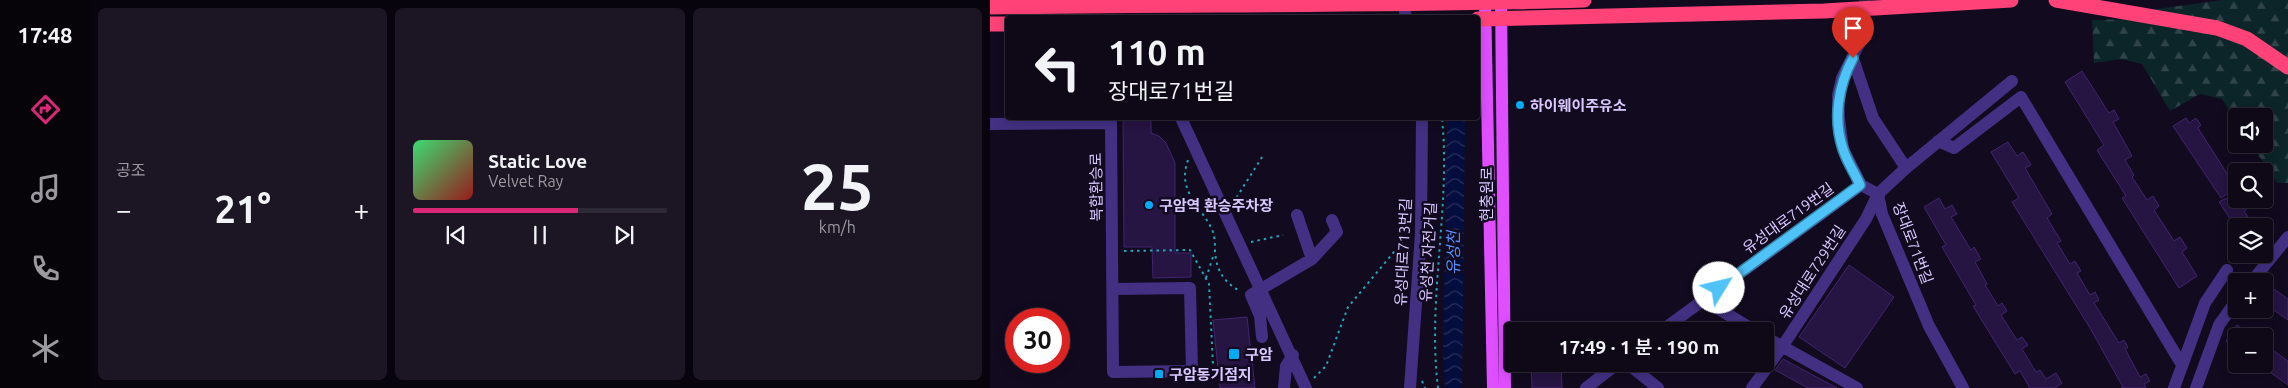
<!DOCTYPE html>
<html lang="ko">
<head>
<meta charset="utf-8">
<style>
  body { margin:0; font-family:Ubuntu,"Noto Sans KR",sans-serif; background:#1c1624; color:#f1f3f6; height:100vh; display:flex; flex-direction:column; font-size:19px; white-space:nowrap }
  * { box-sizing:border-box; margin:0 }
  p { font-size:16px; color:#9b9aa1 }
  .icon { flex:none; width:28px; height:28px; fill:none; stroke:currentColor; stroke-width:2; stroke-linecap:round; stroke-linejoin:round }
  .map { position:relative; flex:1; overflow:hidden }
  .details { display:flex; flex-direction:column; gap:8px; padding:8px; background:#08040d; width:900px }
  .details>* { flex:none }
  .top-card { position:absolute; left:15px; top:15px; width:475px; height:105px; border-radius:5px; box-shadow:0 2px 12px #0003,0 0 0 1px #2e2936; background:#0e0817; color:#f1f3f6; overflow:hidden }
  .buttons { position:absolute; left:1238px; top:108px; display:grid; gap:10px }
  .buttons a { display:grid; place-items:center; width:45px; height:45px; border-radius:5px; background:#0e0817; box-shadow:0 2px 12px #0003,0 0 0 1px #2e2936; font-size:25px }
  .speed { position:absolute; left:15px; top:308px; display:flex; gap:10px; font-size:25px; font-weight:700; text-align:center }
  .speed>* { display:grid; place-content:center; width:65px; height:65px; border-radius:50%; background:#0e0817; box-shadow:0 2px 12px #0003,0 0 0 1px #2e2936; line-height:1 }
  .speed .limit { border:8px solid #d22; background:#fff; color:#111 }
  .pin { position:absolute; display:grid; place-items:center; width:42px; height:42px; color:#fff; margin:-51px -21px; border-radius:50% 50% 50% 0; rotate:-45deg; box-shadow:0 0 5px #0007 }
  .pin .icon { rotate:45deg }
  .me { position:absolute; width:55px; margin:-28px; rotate:54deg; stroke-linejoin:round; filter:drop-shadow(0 0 4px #0008) }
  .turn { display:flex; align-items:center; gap:18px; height:105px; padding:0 20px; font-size:22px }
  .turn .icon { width:65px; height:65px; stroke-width:2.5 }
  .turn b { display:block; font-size:35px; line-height:42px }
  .big { font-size:38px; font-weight:600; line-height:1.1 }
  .details .card { flex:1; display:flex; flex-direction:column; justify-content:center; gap:8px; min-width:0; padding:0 18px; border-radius:8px; background:#1c1624 }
  .details .dial { align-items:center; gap:0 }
  .dial b { font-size:65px; line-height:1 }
  .song { display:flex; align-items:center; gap:15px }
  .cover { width:60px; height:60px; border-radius:8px; background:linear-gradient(135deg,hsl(140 70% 55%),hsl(0 70% 35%)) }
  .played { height:5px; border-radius:2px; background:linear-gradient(90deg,#db2777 65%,#2e2936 65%) }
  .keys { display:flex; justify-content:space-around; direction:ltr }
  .heat { display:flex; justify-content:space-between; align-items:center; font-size:28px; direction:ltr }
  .details .tiles { flex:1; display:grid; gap:8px; grid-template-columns:repeat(3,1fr) }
  .trip { position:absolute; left:514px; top:322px; width:270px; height:50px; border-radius:5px; background:#0e0817; box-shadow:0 2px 12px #0003,0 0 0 1px #2e2936; font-weight:600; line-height:50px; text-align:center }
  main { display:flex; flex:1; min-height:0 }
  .tabs { display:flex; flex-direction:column; width:90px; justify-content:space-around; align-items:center; background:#060309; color:#9b9aa1 }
  .tabs .icon { width:35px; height:35px }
  .tabs .active { color:#db2777 }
  .tabs b { font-size:22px; color:#f1f3f6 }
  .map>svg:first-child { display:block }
</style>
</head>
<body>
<main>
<nav class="tabs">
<b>17:48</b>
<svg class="icon active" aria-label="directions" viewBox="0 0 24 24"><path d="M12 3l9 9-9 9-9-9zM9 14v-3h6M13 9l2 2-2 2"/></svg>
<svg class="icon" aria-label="music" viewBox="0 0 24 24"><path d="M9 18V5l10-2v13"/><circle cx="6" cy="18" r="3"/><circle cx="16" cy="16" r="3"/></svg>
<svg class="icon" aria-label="phone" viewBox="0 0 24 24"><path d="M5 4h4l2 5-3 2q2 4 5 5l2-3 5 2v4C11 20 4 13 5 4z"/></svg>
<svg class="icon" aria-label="climate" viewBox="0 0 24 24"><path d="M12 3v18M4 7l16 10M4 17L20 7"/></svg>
</nav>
<section class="details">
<div class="tiles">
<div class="card"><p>공조</p>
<div class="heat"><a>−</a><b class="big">21°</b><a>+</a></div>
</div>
<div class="card">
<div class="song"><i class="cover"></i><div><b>Static Love</b><p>Velvet Ray</p></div></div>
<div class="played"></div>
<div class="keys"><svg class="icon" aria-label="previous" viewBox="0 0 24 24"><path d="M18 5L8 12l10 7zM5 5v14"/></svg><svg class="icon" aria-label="pause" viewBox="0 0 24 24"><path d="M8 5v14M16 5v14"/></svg><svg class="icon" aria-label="next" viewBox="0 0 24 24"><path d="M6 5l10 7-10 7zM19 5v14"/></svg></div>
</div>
<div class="card dial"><b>25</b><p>km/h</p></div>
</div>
</section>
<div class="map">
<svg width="1298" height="388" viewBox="0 0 1298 388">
  <defs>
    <pattern id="forest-firs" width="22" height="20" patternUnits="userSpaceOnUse" patternTransform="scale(1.25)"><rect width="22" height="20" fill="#0c2529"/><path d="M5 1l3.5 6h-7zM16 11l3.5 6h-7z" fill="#2f4349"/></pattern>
    <pattern id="water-waves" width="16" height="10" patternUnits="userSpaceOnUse" patternTransform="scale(1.25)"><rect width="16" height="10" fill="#040e3e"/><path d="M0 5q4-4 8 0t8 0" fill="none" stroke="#28305b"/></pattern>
  </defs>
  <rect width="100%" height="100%" fill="#120a1f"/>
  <!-- forest -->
  <path fill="url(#forest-firs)" d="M1232 0H1298V61L1287 52 1152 11Z
    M1142 19 1237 33 1298 73V183H1287L1261 144H1274V116H1246V121L1232 99 1210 94 1180 111 1152 64 1131 59 1104 63 1102 20Z"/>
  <!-- water -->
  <path fill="url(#water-waves)" d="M457 118H475L472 388H455L453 358Z"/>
  <!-- building -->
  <path fill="#261442" stroke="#422470" d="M1092 71 1119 113 1124 110 1129 119 1123 122 1142 156 1135 160 1144 175 1142 177 1157 200 1163 196 1169 206 1164 210 1184 241 1190 237 1197 248 1192 252 1207 276 1189 288 1132 198 1136 196 1107 150 1114 145 1075 82Z
    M133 118H161V133L169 136 176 143 185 163V253H201V277L163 278 162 247H134Z
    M1196 118 1199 123 1206 118 1211 125 1208 128 1246 188 1231 198 1183 126Z
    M1018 142 1027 156 1033 152 1041 165 1035 168 1062 214 1057 218 1071 241 1067 243 1080 264 1085 261 1091 271 1087 273 1100 295 1105 292 1109 300 1104 303 1129 343 1134 340 1138 347 1135 349 1150 377 1156 374 1160 381 1154 384 1156 388H1131L1133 387 1100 328 1022 202 1029 198 1001 152Z
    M949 198 955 209 962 205 967 214 961 217 981 250 984 247 991 259 985 262 997 284 995 285 1008 306 1012 303 1017 311 1011 315 1027 340 1032 337 1038 345 1032 349 1046 372 1050 370 1056 379 1066 373 1072 383 1065 388H1040L1030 371 1025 374 983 306 986 305 952 247 956 245 934 207Z
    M1234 199H1258L1262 205 1254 211 1264 226H1245L1229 202Z
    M859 265 904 297 855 368 809 337Z
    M1274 282 1298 299V320L1274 303Z
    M257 317 265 388H230L223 320Z
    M1247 325 1263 336H1246V348L1236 341Z
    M1274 344 1298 361V385L1274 368Z
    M793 359 847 388H818L785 370Z
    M541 364H571L572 388H542Z"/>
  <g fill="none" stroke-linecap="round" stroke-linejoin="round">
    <!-- minor-tunnel -->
    <path stroke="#302641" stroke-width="12" stroke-dasharray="12 6" stroke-linecap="butt" d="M875 0 876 30"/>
    <!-- path -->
    <path stroke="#21a5ba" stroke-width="2" stroke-dasharray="2.5 4" stroke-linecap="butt" d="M198 160C186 193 213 207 223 232 225 238 225 245 225 251 226 269 233 282 250 291
      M190 197 203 205
      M243 203 274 154
      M261 242 293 235
      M134 251 200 250 219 284 223 365 219 377 211 378
      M216 278 224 254
      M324 378 336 366 358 307 419 234
      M432 381 435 388
      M448 388C437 298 461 207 452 118"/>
    <!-- minor -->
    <path stroke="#433083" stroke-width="12" d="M413 0 416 18
      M876 30 852 78 848 95 849 118 853 149 871 185 888 194 892 214 939 326 973 388
      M863 59 883 118 916 168
      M191 118 316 388
      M0 124 121 123 123 372 202 371 200 288 123 289
      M948 141 964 148 1031 97 1192 365
      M307 215 322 259
      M1262 281 1298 237
      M714 300 765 331
      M671 331 871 185
      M272 337 270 316 261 295 322 259 347 232 342 220
      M775 337 867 388
      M638 364 668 388
      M294 388 296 366 303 355
      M420 388 431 233 432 118
      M596 388 627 364
      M762 388 792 347 876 219 888 194 916 168 1022 81
      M1184 388 1215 303 1237 270
      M1206 388 1229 325 1246 301"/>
    <!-- major -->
    <path stroke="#df4fff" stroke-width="12" d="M495 0 503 388
      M511 0 515 388"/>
    <!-- highway -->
    <path stroke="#ff4378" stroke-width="15" d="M1066 0 1227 28 1257 39 1298 67
      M0 7C198 4 396 6 594 0
      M488 19 834 11 1021 0
      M0 24H18"/>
  </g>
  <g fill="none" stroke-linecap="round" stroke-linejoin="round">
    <!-- route casing -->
    <g stroke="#337fa1" stroke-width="12">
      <path id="route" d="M729 288 870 185C865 173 857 162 853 149 843 119 848 86 863 58"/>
    </g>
    <!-- route -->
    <use href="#route" stroke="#4fc3f7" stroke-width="9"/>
  </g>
  <!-- markers -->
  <g fill="#00abf3" stroke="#120a1f" stroke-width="2">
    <circle cx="530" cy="105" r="5"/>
    <circle cx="159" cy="205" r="5"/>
    <rect x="238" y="348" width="12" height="12" rx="2.5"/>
    <rect x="164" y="369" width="10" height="10" rx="2.5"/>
  </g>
  <g text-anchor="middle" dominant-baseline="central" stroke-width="5" stroke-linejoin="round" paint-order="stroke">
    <!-- poi labels -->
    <g font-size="15" font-weight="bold" fill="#d9c8ff" stroke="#120a1f" text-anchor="start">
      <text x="540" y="105">하이웨이주유소</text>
      <text x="169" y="205">구암역 환승주차장</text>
      <text x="255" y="354">구암</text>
      <text x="179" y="374">구암동기점지</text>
    </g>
    <!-- street labels -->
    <g font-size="15" fill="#d9c8ff" stroke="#120a1f">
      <text transform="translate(106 187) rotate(-91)">복합환승로</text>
      <text transform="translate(496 194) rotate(-90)">현충원로</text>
      <text transform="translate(798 218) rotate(-36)">유성대로719번길</text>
      <text transform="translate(923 243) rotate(69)">장대로71번길</text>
      <text transform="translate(413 252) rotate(-87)">유성대로713번길</text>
      <text transform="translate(438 252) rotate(-87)">유성천 자전거길</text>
      <text transform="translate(822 272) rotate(-57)">유성대로729번길</text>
    </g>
    <!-- water labels -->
    <g font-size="16" font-style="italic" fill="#5690ff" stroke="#120a1f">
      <text transform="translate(463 253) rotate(-90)">유성천</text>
    </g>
  </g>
</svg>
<div class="buttons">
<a><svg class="icon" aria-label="sound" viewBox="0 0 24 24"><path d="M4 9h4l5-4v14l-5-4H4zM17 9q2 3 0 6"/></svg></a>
<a><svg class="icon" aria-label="search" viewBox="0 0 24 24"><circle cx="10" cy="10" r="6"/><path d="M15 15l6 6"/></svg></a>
<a><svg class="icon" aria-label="layers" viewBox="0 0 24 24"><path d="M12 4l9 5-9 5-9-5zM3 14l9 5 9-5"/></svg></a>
<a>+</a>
<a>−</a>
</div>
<div class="speed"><div class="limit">30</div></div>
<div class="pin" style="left:863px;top:58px;background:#d93025"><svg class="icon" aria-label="arrive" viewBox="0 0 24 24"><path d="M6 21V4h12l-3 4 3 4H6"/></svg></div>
<svg class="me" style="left:729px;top:288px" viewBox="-20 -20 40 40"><circle r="19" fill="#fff"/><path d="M0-13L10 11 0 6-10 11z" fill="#4fc3f7"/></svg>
<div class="trip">17:49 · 1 분 · 190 m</div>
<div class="top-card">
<div class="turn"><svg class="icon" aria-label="left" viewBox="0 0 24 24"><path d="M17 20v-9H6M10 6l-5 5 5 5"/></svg><div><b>110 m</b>장대로71번길</div></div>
</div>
</div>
</main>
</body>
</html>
